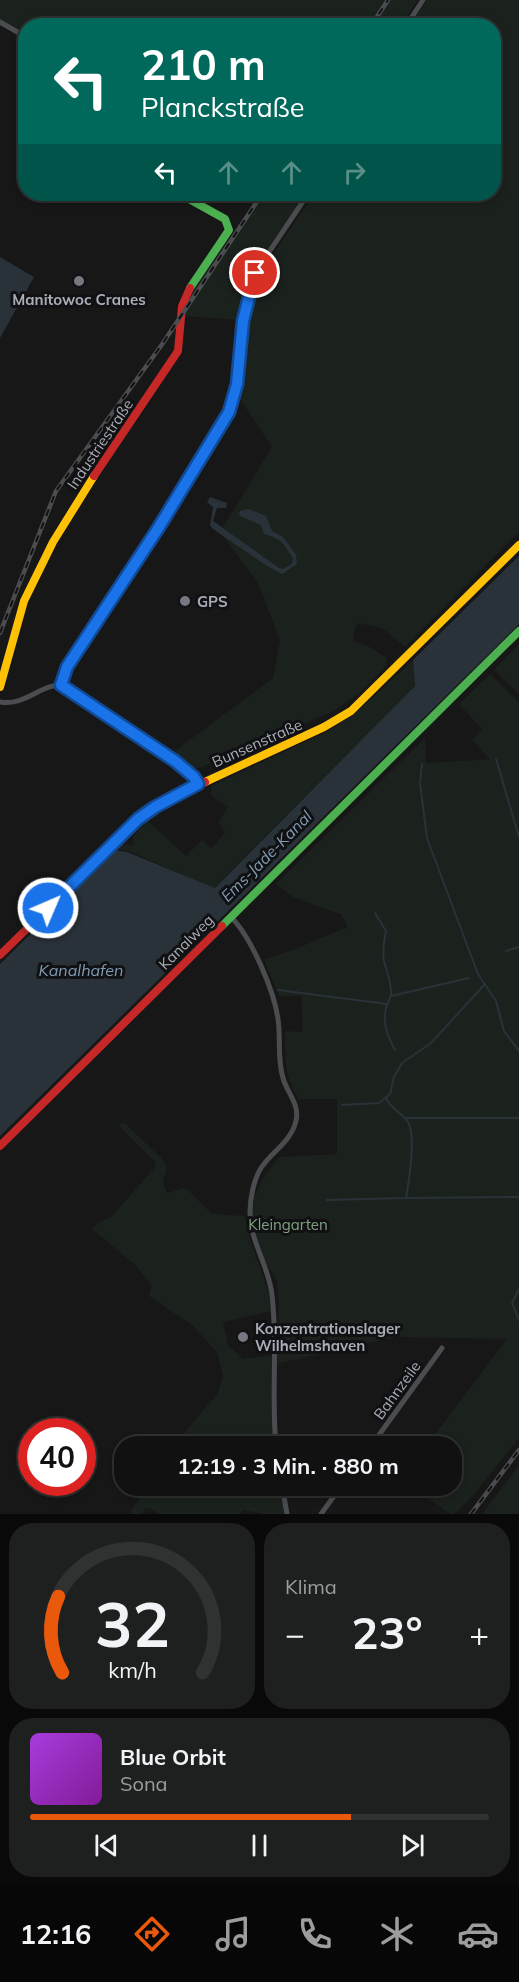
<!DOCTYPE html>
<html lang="de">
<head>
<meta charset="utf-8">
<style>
  body { margin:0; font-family:Mulish,sans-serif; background:#1e1f1f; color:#f1f3f6; height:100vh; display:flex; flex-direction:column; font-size:22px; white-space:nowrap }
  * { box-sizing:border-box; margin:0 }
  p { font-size:20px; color:#9c9d9f }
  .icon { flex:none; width:33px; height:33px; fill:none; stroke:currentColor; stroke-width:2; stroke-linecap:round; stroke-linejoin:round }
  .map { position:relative; height:1514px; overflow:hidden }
  .panel { display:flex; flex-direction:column; gap:9px; padding:9px; background:#090909; flex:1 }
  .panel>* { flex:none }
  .banner { position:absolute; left:18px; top:18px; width:483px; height:183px; border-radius:24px; box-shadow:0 3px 9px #0003,0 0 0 2px #303131; background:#00695c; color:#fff; overflow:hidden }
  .speed { position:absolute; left:18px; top:1418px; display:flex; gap:12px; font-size:30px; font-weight:700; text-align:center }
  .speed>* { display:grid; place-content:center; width:78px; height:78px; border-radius:50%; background:#111; box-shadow:0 3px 9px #0003,0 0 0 2px #303131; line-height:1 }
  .speed .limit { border:9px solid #d22; background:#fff; color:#111 }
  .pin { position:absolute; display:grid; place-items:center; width:51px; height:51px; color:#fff; margin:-26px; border:3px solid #fff; border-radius:50%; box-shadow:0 2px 6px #0007 }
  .me { position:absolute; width:66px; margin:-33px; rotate:45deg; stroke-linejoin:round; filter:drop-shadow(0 0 4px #0008) }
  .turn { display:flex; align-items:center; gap:21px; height:126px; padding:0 24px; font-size:27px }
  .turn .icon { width:78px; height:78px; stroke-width:2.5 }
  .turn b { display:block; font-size:42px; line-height:51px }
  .lanes { display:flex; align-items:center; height:57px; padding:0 24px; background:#0003; justify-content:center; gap:30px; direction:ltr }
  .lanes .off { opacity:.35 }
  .big { font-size:45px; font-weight:700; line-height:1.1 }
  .panel .tile { flex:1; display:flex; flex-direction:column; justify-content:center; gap:9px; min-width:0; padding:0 21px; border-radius:24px; background:#1e1f1f }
  .panel .dial { align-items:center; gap:0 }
  .dial svg { height:156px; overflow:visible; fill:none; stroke:#303131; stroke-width:7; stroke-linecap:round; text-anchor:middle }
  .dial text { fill:#f1f3f6; stroke:none }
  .song { display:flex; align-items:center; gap:18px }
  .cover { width:72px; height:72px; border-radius:9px; background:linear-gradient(135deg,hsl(280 70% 55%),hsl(290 70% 35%)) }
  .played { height:6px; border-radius:3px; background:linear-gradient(90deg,#ea580c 70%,#303131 70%) }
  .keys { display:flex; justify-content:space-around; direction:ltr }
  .heat { display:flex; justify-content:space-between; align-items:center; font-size:33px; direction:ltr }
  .panel .tiles { flex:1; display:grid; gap:9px; grid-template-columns:1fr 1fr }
  .tile:last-child { grid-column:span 2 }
  .trip { position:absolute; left:114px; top:1436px; width:348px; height:60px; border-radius:24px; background:#111; box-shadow:0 3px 9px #0003,0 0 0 2px #303131; font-weight:700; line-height:60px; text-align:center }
  .menu { display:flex; height:96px; justify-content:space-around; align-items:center; background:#070707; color:#9c9d9f }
  .menu .icon { width:42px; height:42px }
  .menu .current { color:#ea580c }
  .menu b { font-size:27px; color:#f1f3f6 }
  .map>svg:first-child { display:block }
</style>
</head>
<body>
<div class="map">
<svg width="519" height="1514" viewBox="0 0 519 1514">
  <rect width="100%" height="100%" fill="#171717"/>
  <!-- green -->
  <path fill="#1b211c" d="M0 0H387L370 25 26 26 25 36 0 21Z
    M389 0H418L401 25H373Z
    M427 0H519V532L405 647 382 628 357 623 353 637 355 642 368 646 387 658 386 666 358 694 334 711 202 767 191 769 173 752 273 678 280 640 258 583 220 532 272 447 240 399 237 382 245 322 259 275 314 194H494V26L409 25Z
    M260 194H305L253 272 240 320 182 316 186 301Z
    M519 644V694L494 670Z
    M413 660 415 686 214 888 128 851 116 849 118 844 133 845V836L148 821 186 856 202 840 211 848 225 833 219 821 228 807 211 795V786L324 733 352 716Z
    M490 674 519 702V1438L477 1491 454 1514H450L410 1485H452V1446H426L507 1339 395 1337 276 1364C277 1338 280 1311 278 1286 277 1277 269 1269 265 1262 243 1219 249 1192 279 1157L337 1154V1099H299C284 1078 285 1056 285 1031L303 1032 301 996H279L264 960 298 948 347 927 342 915 293 897 276 884 425 738 426 763 490 759 472 740 482 729 459 704Z
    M125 1123 162 1159 167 1167 163 1182 167 1193 184 1188 190 1192 212 1214 245 1216C249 1249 268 1278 272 1311L223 1322 228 1345 243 1359 273 1355V1446H173L218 1393 223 1375 217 1352 193 1326 149 1296 152 1285 134 1264 92 1229 97 1224 111 1217 156 1166 155 1162 119 1126 120 1124Z
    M519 1465V1514H482Z
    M148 1485H281L286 1514H264L243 1510 240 1514H159L151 1508H146L142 1514H129Z"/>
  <!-- water -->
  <path fill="#2a3239" d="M0 257 34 277 0 338Z
    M210 497 227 503 226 508H217L213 521 279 568 283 569 292 564 293 558C284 544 282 539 264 534L261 525 240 516 239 513 240 511 249 509 266 516 272 531 283 537 296 555 297 564 282 574 267 566 213 529 210 525 213 507 207 502Z
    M519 556V624L0 1136V964L115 850 127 852 215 888 415 686 413 660Z"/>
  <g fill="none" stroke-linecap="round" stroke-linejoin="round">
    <!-- stream -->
    <path stroke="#2a3239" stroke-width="2" d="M496 759 519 837
      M422 764 420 783 427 838 478 974 496 1001 504 1031 519 1051
      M375 913 386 931C384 942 382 951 384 961 387 974 392 982 391 995
      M506 951 519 947
      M278 990 387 1004
      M395 1050C385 1032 380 1015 391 996L469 978
      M342 1105 379 1103 390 1094 394 1077 402 1063 431 1043 485 984
      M405 1118H519
      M406 1198 519 1197
      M327 1200 406 1198C409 1181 416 1136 408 1122 402 1112 392 1111 386 1098
      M519 1289 512 1303 519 1320"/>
    <!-- street -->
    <path stroke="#4b4c50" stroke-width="5" d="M0 22 26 37
      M406 26 423 0
      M61 685 67 667 159 527 229 412 237 384 244 321 255 273 308 194
      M0 702C27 707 45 679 65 687L175 761 194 778 198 785
      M231 917C251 937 274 990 278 1019 281 1039 277 1059 283 1078 287 1093 300 1104 296 1121 291 1142 272 1151 261 1168 254 1179 250 1198 250 1212 250 1242 269 1266 272 1295 278 1345 271 1396 276 1446
      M371 1446 442 1348
      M282 1485 287 1514
      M321 1514 342 1485"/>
    <!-- fast -->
    <path stroke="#4caf50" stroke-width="8" d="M180 194 225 219 229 230 190 288
      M222 926 519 631"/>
    <!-- slow -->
    <path stroke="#ffc107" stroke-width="8" d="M0 687 24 601 53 542 94 476
      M205 782 324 727 351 711 519 545"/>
    <!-- jam -->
    <path stroke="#c62828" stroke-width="8" d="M94 476 178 351 182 306 190 288
      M0 955 146 813 205 782
      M0 1146 222 926"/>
    <!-- rail casing -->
    <g stroke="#4b4c4f" stroke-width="4.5">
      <path id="rail" d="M371 26 388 0
        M0 633 56 491 163 343 262 194
        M471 1514 519 1450"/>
    </g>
    <!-- rail -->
    <use href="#rail" stroke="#111113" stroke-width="2" stroke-dasharray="7" stroke-linecap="butt"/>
  </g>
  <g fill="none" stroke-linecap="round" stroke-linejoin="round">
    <!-- route casing -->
    <g stroke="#114b97" stroke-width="15">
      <path id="route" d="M48 908 138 819 155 807 198 784 194 777 175 761 61 685 67 667 159 527 229 412 237 384 243 321 255 273"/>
    </g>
    <!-- route -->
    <use href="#route" stroke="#1a73e8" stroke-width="10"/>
  </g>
  <!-- markers -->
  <g fill="#757880" stroke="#111113" stroke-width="2">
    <circle cx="79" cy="281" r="6"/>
    <circle cx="185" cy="601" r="6"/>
    <circle cx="243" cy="1337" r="6"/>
  </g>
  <g text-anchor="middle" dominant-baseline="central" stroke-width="6" stroke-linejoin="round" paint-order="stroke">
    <!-- poi labels -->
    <g font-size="15" font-weight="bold" fill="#a8adb8" stroke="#111113" text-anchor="start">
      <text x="79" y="299" text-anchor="middle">Manitowoc Cranes</text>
      <text x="197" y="601">GPS</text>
      <text x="255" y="1328">Konzentrationslager<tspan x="255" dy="17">Wilhelmshaven</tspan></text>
    </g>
    <!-- street labels -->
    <g font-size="15" fill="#a8adb8" stroke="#111113">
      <text transform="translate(100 444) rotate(-56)">Industriestraße</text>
      <text transform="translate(257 743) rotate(-24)">Bunsenstraße</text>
      <text transform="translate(186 942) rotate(-45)">Kanalweg</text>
      <text transform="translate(397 1390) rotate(-54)">Bahnzeile</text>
    </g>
    <!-- park labels -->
    <g font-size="15" fill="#7fa381" stroke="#111113">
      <text x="288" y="1224">Kleingarten</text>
    </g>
    <!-- water labels -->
    <g font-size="16" font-style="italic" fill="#7f9bb3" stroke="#111113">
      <text transform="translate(266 856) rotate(-45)">Ems-Jade-Kanal</text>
      <text x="81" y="970">Kanalhafen</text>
    </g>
  </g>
</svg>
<div class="speed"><div class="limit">40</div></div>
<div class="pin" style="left:255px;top:273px;background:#d93025"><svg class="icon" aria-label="arrive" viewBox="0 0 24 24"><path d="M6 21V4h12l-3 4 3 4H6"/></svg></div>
<svg class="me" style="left:48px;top:908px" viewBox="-20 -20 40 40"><circle r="17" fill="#1a73e8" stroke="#fff" stroke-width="3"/><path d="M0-11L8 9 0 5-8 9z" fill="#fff"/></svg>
<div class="trip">12:19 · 3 Min. · 880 m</div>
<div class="banner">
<div class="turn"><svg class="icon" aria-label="left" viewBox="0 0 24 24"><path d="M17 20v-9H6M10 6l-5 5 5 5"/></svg><div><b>210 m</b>Planckstraße</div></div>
<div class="lanes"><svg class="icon" aria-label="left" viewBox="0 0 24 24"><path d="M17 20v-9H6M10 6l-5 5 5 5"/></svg><svg class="icon off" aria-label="ahead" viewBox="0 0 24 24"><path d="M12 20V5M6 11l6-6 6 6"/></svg><svg class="icon off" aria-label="ahead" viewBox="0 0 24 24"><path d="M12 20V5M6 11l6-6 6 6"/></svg><svg class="icon off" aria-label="right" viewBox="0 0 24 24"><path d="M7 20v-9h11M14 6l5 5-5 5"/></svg></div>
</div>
</div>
<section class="panel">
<div class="tiles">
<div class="tile dial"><svg viewBox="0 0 100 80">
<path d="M14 69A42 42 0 1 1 86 69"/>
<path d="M14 69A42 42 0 0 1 12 30" stroke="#ea580c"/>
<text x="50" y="56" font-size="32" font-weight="700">32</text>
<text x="50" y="72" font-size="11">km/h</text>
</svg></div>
<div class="tile"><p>Klima</p>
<div class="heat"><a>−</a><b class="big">23°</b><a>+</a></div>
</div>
<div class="tile">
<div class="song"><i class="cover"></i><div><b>Blue Orbit</b><p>Sona</p></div></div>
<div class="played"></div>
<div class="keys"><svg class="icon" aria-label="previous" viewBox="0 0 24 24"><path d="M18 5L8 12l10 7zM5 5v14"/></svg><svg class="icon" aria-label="pause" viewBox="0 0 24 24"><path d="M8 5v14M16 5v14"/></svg><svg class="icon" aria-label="next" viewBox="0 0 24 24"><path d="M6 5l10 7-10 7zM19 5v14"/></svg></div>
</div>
</div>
</section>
<nav class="menu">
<b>12:16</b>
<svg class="icon current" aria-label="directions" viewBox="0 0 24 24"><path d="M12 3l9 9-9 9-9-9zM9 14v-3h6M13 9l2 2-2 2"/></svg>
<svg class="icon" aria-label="music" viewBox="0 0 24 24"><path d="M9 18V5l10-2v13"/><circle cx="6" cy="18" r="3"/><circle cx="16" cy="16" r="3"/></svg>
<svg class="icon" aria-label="phone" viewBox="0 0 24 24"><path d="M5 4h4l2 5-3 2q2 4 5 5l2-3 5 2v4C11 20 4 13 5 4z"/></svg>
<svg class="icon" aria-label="climate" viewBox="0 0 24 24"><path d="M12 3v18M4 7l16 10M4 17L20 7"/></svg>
<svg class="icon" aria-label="car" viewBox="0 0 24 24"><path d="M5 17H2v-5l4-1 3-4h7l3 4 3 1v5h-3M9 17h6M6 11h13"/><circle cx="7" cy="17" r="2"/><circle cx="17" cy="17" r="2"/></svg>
</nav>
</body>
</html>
